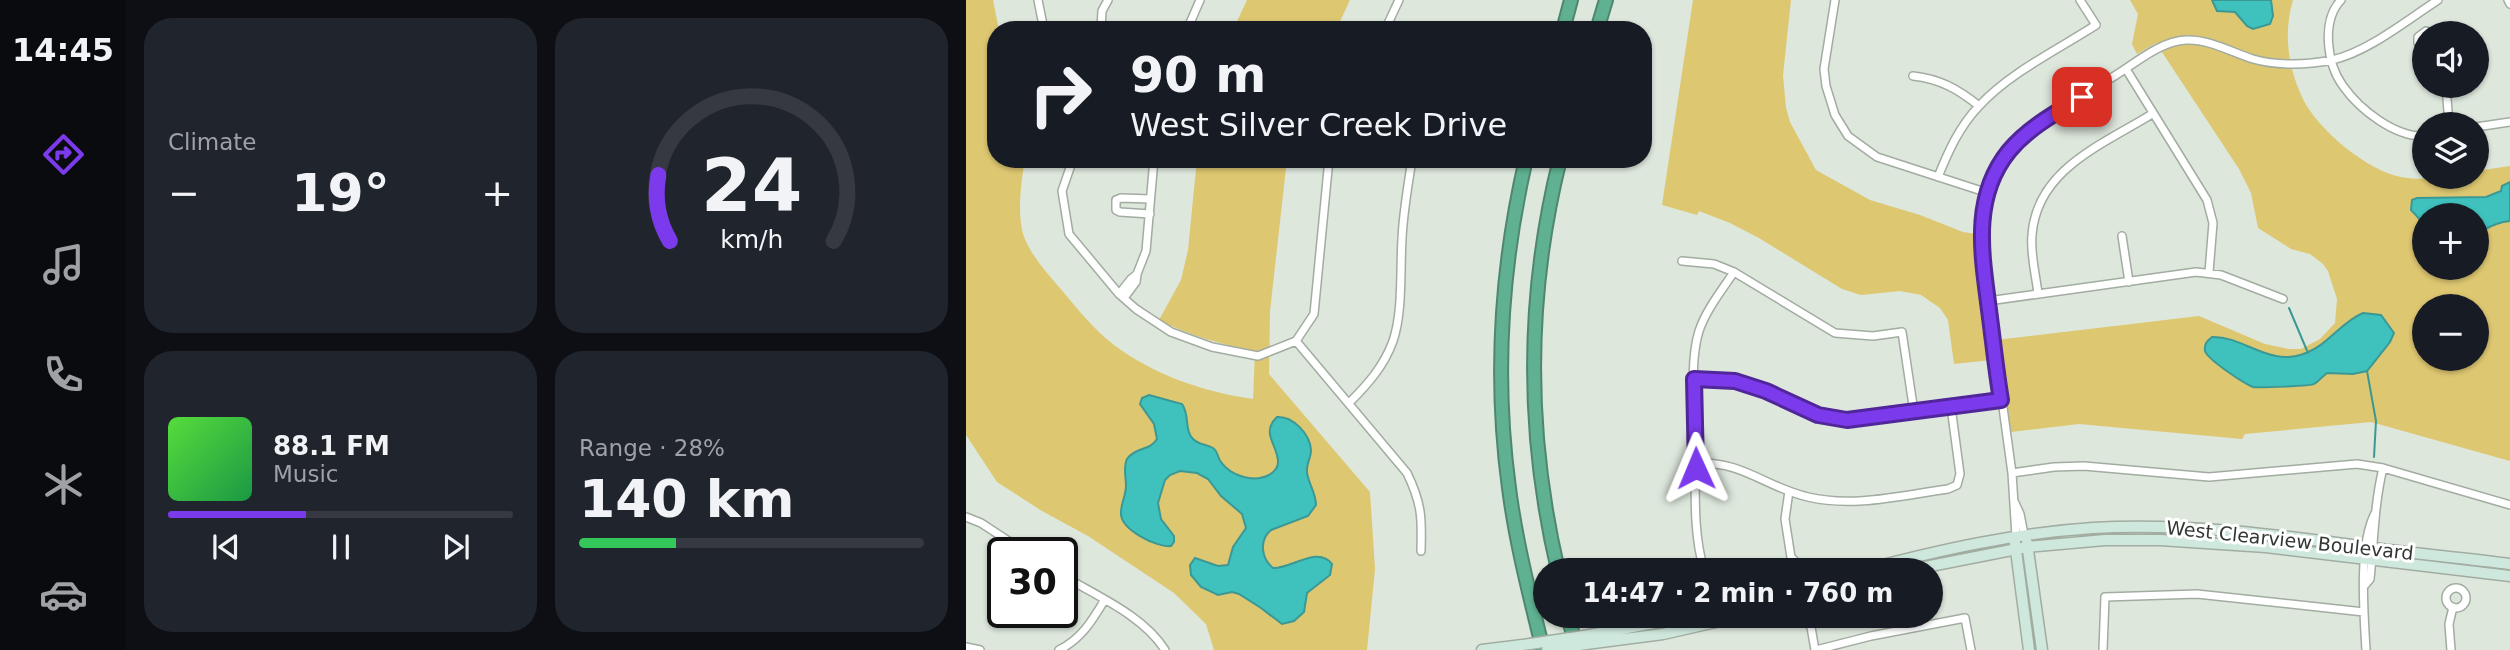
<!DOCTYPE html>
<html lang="en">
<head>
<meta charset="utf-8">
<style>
  body { margin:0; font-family:"DejaVu Sans",sans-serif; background:#20242c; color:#f1f3f6; height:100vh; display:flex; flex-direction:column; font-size:26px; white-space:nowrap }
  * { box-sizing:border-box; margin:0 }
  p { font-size:23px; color:#9ea1a6 }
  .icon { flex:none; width:38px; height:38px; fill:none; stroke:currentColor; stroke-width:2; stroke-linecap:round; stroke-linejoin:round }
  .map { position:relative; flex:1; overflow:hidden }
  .side { display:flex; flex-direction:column; gap:18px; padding:18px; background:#0d0f14; width:840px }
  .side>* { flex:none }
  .top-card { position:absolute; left:21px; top:21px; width:665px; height:147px; border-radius:28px; box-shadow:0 2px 5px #0004; background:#171b24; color:#f1f3f6; overflow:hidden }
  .controls { position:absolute; left:1446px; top:21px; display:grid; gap:14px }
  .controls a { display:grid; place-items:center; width:77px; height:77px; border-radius:50%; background:#171b24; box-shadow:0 2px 5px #0004; font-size:35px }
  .speed { position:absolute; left:21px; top:537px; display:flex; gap:14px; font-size:35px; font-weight:700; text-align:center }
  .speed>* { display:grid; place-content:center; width:91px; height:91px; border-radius:50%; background:#171b24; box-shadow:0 2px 5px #0004; line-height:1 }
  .speed .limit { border:4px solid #111; border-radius:10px; background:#fff; color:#111 }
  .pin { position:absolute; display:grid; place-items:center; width:60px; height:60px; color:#fff; margin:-30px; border-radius:14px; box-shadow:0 4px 10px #0006 }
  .me { position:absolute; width:77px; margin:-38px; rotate:359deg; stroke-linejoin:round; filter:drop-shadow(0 0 5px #0008) }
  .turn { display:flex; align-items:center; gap:24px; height:147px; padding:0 28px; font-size:32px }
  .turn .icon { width:91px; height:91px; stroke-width:2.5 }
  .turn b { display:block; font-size:49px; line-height:60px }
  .big { font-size:52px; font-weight:600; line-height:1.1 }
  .side .widget { flex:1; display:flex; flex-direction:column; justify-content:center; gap:10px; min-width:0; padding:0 24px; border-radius:28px; background:#20242c }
  .side .dial { align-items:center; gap:0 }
  .dial svg { height:182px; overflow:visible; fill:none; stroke:#363941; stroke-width:7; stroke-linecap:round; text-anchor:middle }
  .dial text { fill:#f1f3f6; stroke:none }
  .song { display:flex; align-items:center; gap:21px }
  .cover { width:84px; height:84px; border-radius:10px; background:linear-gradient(135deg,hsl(110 70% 55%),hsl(140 70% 35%)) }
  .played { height:7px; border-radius:4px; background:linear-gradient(90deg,#7c3aed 40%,#363941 40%) }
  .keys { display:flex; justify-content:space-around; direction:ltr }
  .heat { display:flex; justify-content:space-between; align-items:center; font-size:38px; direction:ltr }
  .charge { height:10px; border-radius:5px; background:linear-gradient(90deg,#34c759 28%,#363941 0) }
  .side .tiles { flex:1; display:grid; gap:18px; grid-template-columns:repeat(2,1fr) }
  .trip { position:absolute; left:567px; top:558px; width:410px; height:70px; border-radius:35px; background:#171b24; box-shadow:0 2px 5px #0004; font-weight:600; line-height:70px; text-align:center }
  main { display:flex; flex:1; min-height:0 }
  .tab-bar { display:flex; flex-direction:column; width:126px; justify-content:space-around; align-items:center; background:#090b0e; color:#9ea1a6 }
  .tab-bar .icon { width:49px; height:49px }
  .tab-bar .selected { color:#7c3aed }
  .tab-bar b { font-size:32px; color:#f1f3f6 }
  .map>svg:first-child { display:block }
</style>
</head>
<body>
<main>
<nav class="tab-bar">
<b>14:45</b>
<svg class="icon selected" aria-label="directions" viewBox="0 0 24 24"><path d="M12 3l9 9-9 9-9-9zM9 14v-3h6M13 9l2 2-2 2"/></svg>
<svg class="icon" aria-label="music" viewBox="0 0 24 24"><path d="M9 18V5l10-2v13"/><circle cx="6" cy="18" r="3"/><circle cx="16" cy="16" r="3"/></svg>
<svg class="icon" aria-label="phone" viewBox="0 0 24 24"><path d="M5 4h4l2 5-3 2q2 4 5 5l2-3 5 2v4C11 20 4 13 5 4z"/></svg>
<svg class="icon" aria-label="climate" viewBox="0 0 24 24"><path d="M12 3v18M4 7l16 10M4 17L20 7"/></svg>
<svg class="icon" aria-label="car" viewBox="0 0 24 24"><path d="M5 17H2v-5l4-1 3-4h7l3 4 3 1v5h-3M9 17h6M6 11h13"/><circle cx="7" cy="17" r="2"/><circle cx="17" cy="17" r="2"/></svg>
</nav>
<section class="side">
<div class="tiles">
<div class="widget"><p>Climate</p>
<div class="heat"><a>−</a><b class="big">19°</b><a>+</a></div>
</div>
<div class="widget dial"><svg viewBox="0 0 100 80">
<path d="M14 69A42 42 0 1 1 86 69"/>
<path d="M14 69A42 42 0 0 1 9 40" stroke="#7c3aed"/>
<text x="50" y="56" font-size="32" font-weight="700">24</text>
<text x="50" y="72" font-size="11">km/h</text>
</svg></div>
<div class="widget">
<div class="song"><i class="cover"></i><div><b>88.1 FM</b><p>Music</p></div></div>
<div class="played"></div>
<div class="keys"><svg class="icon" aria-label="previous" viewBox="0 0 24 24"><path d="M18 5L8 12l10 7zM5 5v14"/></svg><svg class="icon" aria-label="pause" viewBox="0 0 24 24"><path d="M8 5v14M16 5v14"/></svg><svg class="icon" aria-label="next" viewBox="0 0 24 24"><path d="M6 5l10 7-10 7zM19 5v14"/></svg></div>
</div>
<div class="widget"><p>Range · 28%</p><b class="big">140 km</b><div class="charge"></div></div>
</div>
</section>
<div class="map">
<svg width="1544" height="650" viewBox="0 0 1544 650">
  <rect width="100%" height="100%" fill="#dde7dc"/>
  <!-- green -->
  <path fill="#dec771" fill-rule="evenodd" d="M0 0H27L33 30H30V159H59C55 183 51 210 57 234 63 253 80 272 93 287 110 307 127 329 148 345 188 375 238 392 287 399L289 351C255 344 224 336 193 320L215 280 222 250 231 159H321L304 311 303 374 404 492 409 569 401 650H248L240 624 208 593 122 536 76 511 31 482 0 435Z
    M281 0H384L370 30H267Z
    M727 0H825L817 75 820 108 824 122 850 170 904 200 954 215 997 232 1010 234V256L1022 341 1233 316 1299 344 1323 349H1335L1354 339 1369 323 1371 299 1362 271 1357 264 1344 254 1325 249 1292 228 1285 193 1273 169 1190 43 1171 54 1166 44 1172 14 1164 0H1327C1317 33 1322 68 1337 99 1352 130 1402 171 1435 177 1454 181 1489 177 1510 177V171L1544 166V461L1405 422 1279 434 1276 439 1113 424 1045 432 1035 359 988 364 982 320 974 308 955 295 934 291 895 295 876 289 793 238 764 223 733 211 731 215 696 205ZM1458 215H1510V268H1458ZM1458 306H1510V359H1458Z"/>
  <!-- water -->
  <path fill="#3fc2bd" stroke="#3b9894" stroke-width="2" d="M1246 0H1305L1307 16 1304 24 1287 29 1281 26 1269 12 1251 11Z
    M1544 182V221C1534 222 1526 225 1518 230L1519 232 1510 237V215H1458V224L1445 210 1446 200 1451 198 1520 197 1535 191 1536 186Z
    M1397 313 1415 315 1428 333 1424 342 1401 371 1387 374 1361 373C1357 376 1353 381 1348 384 1345 386 1293 388 1287 387 1279 384 1242 360 1239 351 1238 344 1241 341 1246 337 1279 336 1303 368 1340 353 1362 345 1375 322 1397 313Z
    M183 395 216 404C224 415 218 430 227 439 233 445 240 444 247 448 252 451 251 457 255 462 265 476 287 483 303 475 308 472 312 468 312 462 312 445 294 433 311 417 327 416 344 434 345 450 345 458 340 464 341 472 342 483 350 493 350 505L342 516 305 530C293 540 295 558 307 568 325 569 352 545 366 564L364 575 341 593 338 612 328 621 316 624 295 608 273 594 266 592 252 595 235 587 225 575 224 565 229 558 252 566 262 565 267 547 280 528 276 514 255 496 242 479 231 473 214 471 204 475 199 480 192 503 195 519 208 536V542L205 546C191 548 153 529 155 512 155 503 160 495 160 486 160 477 157 467 161 459 169 447 184 451 191 439L188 424 174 404 176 398Z"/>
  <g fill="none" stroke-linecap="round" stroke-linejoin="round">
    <!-- stream -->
    <path stroke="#3b9894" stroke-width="2" d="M1323 308 1342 353
      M1401 371 1410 421 1408 457"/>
    <!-- street casing -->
    <g stroke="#a2aca1" stroke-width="10">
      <path id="street" d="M72 0 78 30
        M869 0 858 69 860 86 869 115 882 136 911 157 1022 193
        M1375 0C1355 21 1361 64 1377 86 1394 110 1429 137 1458 136
        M1542 0 1544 4
        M423 23 436 30
        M135 30 136 11 142 0
        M221 30 234 0
        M419 30 433 0
        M1458 50 1452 43V37L1460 31 1467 33
        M1160 69 1241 200 1247 223 1243 272
        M947 76C974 79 992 89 1013 106
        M1480 86 1483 124
        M1510 127 1544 122
        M107 159 96 191 103 234 153 294 170 309 205 332 246 347 292 356 330 341 348 314 363 159
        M972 177C982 152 993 127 1013 106 1045 72 1091 50 1130 25L1114 0
        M184 214 154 212 150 210V200L155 198 184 199
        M1156 236 1163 282
        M716 261 748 264 768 272 869 333 907 336 936 332 948 412
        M171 274 180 251 188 159
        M153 294 165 279 171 274 170 282 158 298
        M1072 294C1070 275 1064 254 1066 235 1071 169 1136 145 1186 114
        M1022 301 1230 272 1255 275 1317 299
        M330 341 441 473C456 504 456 518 455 551
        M728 379 769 381 800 391 852 415 881 420 1036 400
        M384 402C402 384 418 366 427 341 437 312 434 270 436 239 437 213 442 186 446 159
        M730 463C777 461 799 487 842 497 888 508 937 495 982 489L991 485 994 474 985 407
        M1046 473 1088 467 1118 466 1243 477 1391 464 1417 468 1544 505
        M823 491 819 519 827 570
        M1049 503 1054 514 1058 535
        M0 517 15 523 61 553
        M1050 536 1046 473 1015 247C1018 144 1072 124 1150 75 1171 62 1195 41 1220 40 1243 39 1265 52 1287 59 1311 66 1341 65 1366 60 1402 52 1441 20 1472 0
        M826 558 832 564 833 570
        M738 570C726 530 730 485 729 443 729 409 723 363 733 331 740 310 756 290 768 272
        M96 575C130 596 177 615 199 650
        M1399 585 1404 579C1408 542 1408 505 1417 468
        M1480 598a10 10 0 1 1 20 0a10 10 0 1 1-20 0Z
        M839 616 840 622 845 627
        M846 616 845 627 849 650
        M0 647 14 650
        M93 650C115 639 126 621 138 601
        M850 650 905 636 999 618 1005 650
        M1137 650 1139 597 1231 594 1398 612
        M1400 650C1398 613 1392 546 1409 513
        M1485 650 1483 624 1487 607"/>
    </g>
    <!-- secondary casing -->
    <g stroke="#a2aca1" stroke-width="13">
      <path id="secondary" d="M1049 543 1063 650
        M1061 543 1076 650
        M898 570C973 550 1049 533 1127 528 1220 523 1315 535 1407 548 1452 554 1498 558 1544 564
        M944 570 1061 547 1139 540H1194L1300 547 1544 576
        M618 636 726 616
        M620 644 697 634 776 616
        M516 650 564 644"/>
    </g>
    <!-- highway casing -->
    <g stroke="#508670" stroke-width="16">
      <path id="highway" d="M597 30 605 0
        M631 30 640 0
        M560 159C535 267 528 378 543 488 550 543 564 596 577 650
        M592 570C560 434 560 295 594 159
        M602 616 610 646"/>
    </g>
    <!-- street -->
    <use href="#street" stroke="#fff" stroke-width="7"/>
    <!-- secondary -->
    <use href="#secondary" stroke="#cfe8de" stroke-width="10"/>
    <!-- highway -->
    <use href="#highway" stroke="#5fb191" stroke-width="12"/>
    <!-- secondary-bridge casing -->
    <g stroke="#a2aca1" stroke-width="13" stroke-linecap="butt">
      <path id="secondary-bridge" d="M564 644 618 636
        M581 650 620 644"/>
    </g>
    <!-- secondary-bridge -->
    <use href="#secondary-bridge" stroke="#cfe8de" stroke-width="10"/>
  </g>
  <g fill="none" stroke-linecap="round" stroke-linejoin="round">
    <!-- route casing -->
    <g stroke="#51269a" stroke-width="18">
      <path id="route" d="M730 468 728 379 769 381 800 391 852 415 881 420 1035 400C1030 370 1027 340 1023 310 1016 255 1005 198 1043 151 1063 127 1090 113 1116 97"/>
    </g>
    <!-- route -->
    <use href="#route" stroke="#7c3aed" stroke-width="12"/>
  </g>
  <g text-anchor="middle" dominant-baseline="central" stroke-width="6" stroke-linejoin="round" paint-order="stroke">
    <!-- street labels -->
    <g font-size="19" fill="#333733" stroke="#fff">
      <text transform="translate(1324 540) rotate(6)">West Clearview Boulevard</text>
    </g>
  </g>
</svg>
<div class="controls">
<a><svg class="icon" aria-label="sound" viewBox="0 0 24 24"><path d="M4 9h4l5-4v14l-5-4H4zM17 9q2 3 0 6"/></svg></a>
<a><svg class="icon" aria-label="layers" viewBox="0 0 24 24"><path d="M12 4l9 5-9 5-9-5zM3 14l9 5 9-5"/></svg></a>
<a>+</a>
<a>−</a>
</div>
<div class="speed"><div class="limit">30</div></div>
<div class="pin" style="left:1116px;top:97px;background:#d93025"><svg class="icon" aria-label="arrive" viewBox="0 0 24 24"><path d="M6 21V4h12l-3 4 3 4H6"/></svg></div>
<svg class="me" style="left:730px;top:468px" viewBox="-20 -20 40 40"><path d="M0-17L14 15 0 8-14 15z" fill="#7c3aed" stroke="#fff" stroke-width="4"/></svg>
<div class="trip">14:47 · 2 min · 760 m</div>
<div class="top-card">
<div class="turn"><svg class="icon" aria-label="right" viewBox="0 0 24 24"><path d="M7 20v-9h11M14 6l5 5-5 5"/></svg><div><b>90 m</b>West Silver Creek Drive</div></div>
</div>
</div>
</main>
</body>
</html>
